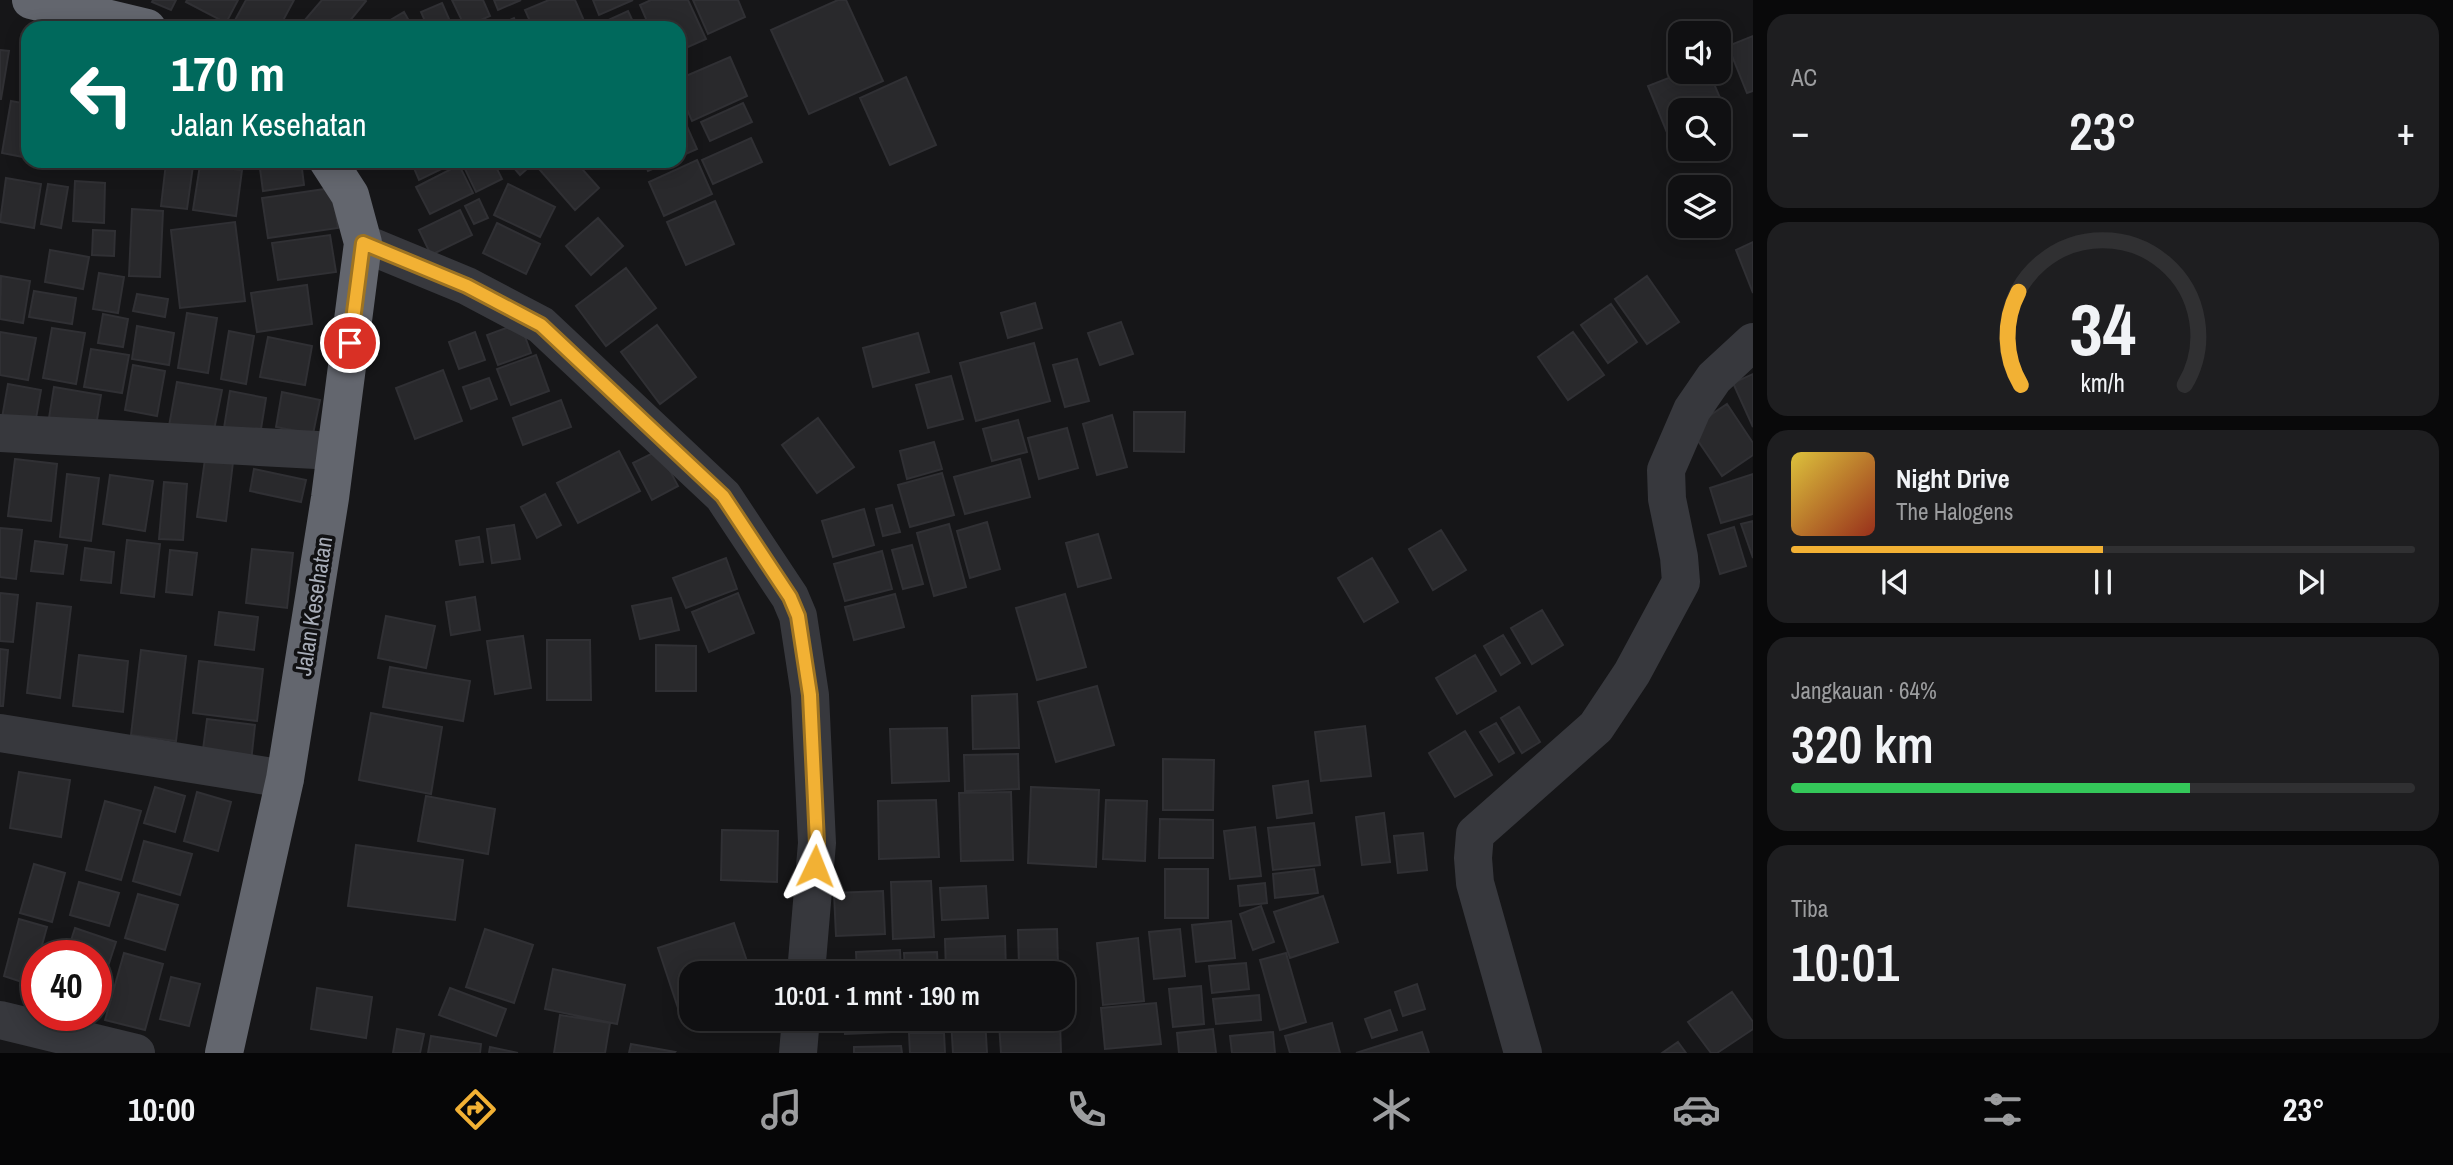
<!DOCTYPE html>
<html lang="id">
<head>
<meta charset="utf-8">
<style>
  body { margin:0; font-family:"Archivo Narrow",sans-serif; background:#1e1e20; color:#f1f3f6; height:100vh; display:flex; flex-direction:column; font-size:26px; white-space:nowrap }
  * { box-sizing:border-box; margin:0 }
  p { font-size:23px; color:#9c9d9f }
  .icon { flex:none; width:38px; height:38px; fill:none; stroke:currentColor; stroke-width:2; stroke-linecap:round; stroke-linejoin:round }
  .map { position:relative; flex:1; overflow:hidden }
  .details { display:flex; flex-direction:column; gap:14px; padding:14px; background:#09090a; width:700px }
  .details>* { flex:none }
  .top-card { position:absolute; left:21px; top:21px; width:665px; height:147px; border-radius:21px; box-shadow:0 4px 18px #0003,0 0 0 2px #303032; background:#00695c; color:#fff; overflow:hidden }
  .fabs { position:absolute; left:1668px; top:21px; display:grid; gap:14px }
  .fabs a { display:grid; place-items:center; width:63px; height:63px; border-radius:14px; background:#101012; box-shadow:0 4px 18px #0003,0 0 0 2px #303032; font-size:35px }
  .speed { position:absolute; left:21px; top:940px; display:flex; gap:14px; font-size:35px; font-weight:700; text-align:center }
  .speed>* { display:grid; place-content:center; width:91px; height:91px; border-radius:50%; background:#101012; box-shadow:0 4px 18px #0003,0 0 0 2px #303032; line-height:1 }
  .speed .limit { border:10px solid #d22; background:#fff; color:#111 }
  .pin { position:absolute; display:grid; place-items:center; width:60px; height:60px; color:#fff; margin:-30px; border:4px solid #fff; border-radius:50%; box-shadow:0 2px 7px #0007 }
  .me { position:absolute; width:77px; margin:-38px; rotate:2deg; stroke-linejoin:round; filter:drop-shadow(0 0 5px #0008) }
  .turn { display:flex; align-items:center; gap:24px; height:147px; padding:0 35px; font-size:32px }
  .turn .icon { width:91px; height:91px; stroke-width:2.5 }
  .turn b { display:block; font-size:49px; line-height:60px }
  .big { font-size:52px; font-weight:600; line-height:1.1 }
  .details .widget { flex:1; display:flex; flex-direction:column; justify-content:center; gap:10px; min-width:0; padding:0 24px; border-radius:21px; background:#1e1e20 }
  .details .dial { align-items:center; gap:0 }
  .dial svg { height:182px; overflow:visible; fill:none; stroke:#303032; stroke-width:7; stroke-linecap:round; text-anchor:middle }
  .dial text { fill:#f1f3f6; stroke:none }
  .song { display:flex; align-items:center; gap:21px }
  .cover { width:84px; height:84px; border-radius:10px; background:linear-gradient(135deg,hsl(50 70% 55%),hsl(10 70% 35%)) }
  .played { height:7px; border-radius:4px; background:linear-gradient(90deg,#f2b134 50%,#303032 50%) }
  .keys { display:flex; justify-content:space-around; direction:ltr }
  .heat { display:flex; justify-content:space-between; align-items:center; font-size:38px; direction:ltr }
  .charge { height:10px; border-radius:5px; background:linear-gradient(90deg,#34c759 64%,#303032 0) }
  .trip { position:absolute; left:679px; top:961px; width:396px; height:70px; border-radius:21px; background:#101012; box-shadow:0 4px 18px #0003,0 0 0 2px #303032; font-weight:600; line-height:70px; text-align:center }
  .tabs { display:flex; height:112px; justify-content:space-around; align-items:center; background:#060607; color:#9c9d9f }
  .tabs .icon { width:49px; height:49px }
  .tabs .current { color:#f2b134 }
  .tabs b { font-size:32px; color:#f1f3f6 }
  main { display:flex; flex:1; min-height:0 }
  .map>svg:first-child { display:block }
</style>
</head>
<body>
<main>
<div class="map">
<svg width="1753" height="1053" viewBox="0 0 1753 1053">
  <rect width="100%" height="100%" fill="#161618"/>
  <!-- building -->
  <path fill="#29292c" stroke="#303034" stroke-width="2" d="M153 0H176L171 10 152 2Z
    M187 0H238L226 23 186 2Z
    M246 0H294L279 28H246L234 22Z
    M322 0H365L366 1 344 28H298Z
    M452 0H483L490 16 465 27Z
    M494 0H521L498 10Z
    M549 0H575L585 23 573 28H533L525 10Z
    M593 0H633L599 15Z
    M651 0H688L706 39 679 51V28H650L640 5Z
    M693 0H738L745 17 708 34Z
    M838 0H846L883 81 809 114 771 30Z
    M442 3 453 28H428L421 12Z
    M628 11 636 28H591Z
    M404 12 413 28H377Z
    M514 18 518 28H492Z
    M1753 36V91L1747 93 1728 46Z
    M28 48V88L21 87Z
    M0 50 9 51 1 99H0Z
    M730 57 747 96 692 121 679 91V79Z
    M1684 72H1709L1726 112 1718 115V110H1680V130L1668 135 1648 86Z
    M906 77 936 145 890 165 860 98Z
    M11 101 28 104V158L2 153Z
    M743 103 752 122 710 141 701 122Z
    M685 122 697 149 679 157V125Z
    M751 138 762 162 713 184 702 160Z
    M697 160 712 194 664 216 649 182Z
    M124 161H161L159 168Z
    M227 161H246L245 166Z
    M259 161H301L304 185 263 191Z
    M411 161H458L419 180Z
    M480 161H493L502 179 476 192 465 169Z
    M508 161H536L520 175Z
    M550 161H575L599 188 575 210 540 170Z
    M644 161H671L648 171Z
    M166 163 193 166 187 209 161 206Z
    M200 165 242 170 236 216 193 210Z
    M459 165 473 193 430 214 416 187Z
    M6 178 41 184 34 228 0 222Z
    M75 181 105 183 104 223 73 221Z
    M48 184 68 187 61 228 41 224Z
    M508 184 555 207 540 237 494 215Z
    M332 188 338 228 268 238 262 198Z
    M479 199 488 218 474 224 465 206Z
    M715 201 734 244 686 265 667 222Z
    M132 209 163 211 160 277 129 276Z
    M460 210 472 235 431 255 419 230Z
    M598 218 623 246 591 275 566 246Z
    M235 222 245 301 180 308 171 230Z
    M497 223 540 244 526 274 483 253Z
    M93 230 115 231 114 256 92 255Z
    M330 235 336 272 278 280 272 243Z
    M1753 242V293L1736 250Z
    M50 250 89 257 83 289 45 282Z
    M626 268 656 308 606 346 576 306Z
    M99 273 124 277 118 313 93 309Z
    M1 276 30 281 23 323 0 319Z
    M1647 276 1679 322 1647 344 1615 299Z
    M307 285 312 324 257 332 251 293Z
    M34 291 76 298 72 324 29 317Z
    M137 294 168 299 165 317 133 311Z
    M1035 303 1042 328 1008 338 1001 313Z
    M1611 304 1637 342 1608 363 1581 325Z
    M187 313 217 318 208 373 178 368Z
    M103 314 128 319 123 347 98 343Z
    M1121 322 1133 354 1100 365 1088 333Z
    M520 323 531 353 498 365 487 335Z
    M657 325 696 377 660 404 621 352Z
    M137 326 174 333 169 365 132 359Z
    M52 328 85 333 76 384 43 378Z
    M229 331 254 336 246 384 221 379Z
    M0 332 36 338 28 380 0 375Z
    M475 332 485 360 459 369 449 342Z
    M1573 332 1604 375 1568 400 1538 357Z
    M918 333 929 372 873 387 863 348Z
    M268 337 312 346 305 385 260 377Z
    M1034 343 1050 401 976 421 960 363Z
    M91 349 129 355 122 393 84 387Z
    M536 355 549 391 511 405 497 369Z
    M1077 359 1089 401 1065 407 1053 365Z
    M133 365 165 371 157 416 125 410Z
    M443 370 462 421 415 439 396 388Z
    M1753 374V427L1733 383Z
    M951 376 963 419 928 428 916 385Z
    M489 378 497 399 471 409 463 387Z
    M177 382 222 390 213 435 169 426Z
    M8 384 41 390 35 424 2 418Z
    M54 387 101 395 96 426 49 418Z
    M230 391 266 398 260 435 224 428Z
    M282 392 320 400 313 434 276 427Z
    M561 400 571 427 523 445 513 418Z
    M1727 404 1753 443V455L1722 476 1690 429Z
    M1134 412H1185L1184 452 1134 451Z
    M1112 415 1127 467 1097 475 1083 424Z
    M818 418 854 467 817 493 782 445Z
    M1018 420 1027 452 992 461 983 429Z
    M1067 428 1078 468 1039 479 1028 438Z
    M934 442 942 469 907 479 900 451Z
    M659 450 678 486 652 500 633 463Z
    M619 451 640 491 578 523 557 483Z
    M15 459 57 464 51 521 8 516Z
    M205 459 233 462 226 521 197 517Z
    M1020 459 1030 497 965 514 954 477Z
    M254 469 306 480 301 502 250 491Z
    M942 473 954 515 910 527 898 485Z
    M67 474 99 478 91 541 60 537Z
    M1753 474V514L1721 523 1710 488Z
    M110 475 153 481 145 531 103 524Z
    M164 482 187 484 183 540 159 539Z
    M545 494 561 525 537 538 521 507Z
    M892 505 900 532 883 536 876 509Z
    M864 509 874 545 833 557 822 521Z
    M1753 521V558L1741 524Z
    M987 522 1000 569 970 578 957 531Z
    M949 524 966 587 934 596 917 533Z
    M514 525 520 559 492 563 487 529Z
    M1734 527 1746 566 1720 574 1708 535Z
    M0 528 22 530 16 579 0 577Z
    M1441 530 1466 570 1433 590 1409 549Z
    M1098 534 1111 578 1078 587 1066 543Z
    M479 537 483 562 460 565 456 541Z
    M127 540 160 544 154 597 121 593Z
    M35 541 67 545 63 574 31 571Z
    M912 545 923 584 903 589 892 550Z
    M85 548 114 552 111 583 81 580Z
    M252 549 293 553 287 608 246 603Z
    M170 550 197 553 192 595 166 592Z
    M882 551 892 589 845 601 834 564Z
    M726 558 737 589 686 608 673 578Z
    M1372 558 1398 602 1364 622 1338 578Z
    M0 593 18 595 13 642 0 641Z
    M738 593 754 633 709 652 692 612Z
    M895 594 904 627 854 640 845 607Z
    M1065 594 1086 667 1037 680 1016 608Z
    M475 597 480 630 451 635 446 602Z
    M671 598 679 630 640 639 632 606Z
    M37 603 71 607 60 698 27 693Z
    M1542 610 1563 645 1532 664 1511 628Z
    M219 612 258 617 254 650 215 645Z
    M386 616 435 626 426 668 378 658Z
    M1503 635 1520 663 1501 675 1484 646Z
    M523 636 531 688 495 694 487 641Z
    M547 640H590L591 700H547Z
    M656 645 696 646V691H656Z
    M0 649 8 650 3 706H0Z
    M141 650 186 656 176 741 131 735Z
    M79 655 128 661 123 712 73 706Z
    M1475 655 1496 691 1457 714 1436 678Z
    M199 661 263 669 257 721 193 713Z
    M390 667 470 681 463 721 383 707Z
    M1097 686 1114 745 1056 762 1038 702Z
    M1017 694 1019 748 973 749 972 696Z
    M1519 707 1540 742 1522 753 1501 718Z
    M371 713 442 727 431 794 359 780Z
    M207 719 255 725 251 762 202 757Z
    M1496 723 1514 753 1499 762 1480 732Z
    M1365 726 1371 776 1321 781 1315 732Z
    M947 728 949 781 892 783 890 729Z
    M1465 731 1492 775 1455 797 1429 753Z
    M1018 754 1019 789 965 791 964 755Z
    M1163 759 1214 760 1213 810H1163Z
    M19 772 70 780 61 837 10 828Z
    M1308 781 1312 813 1277 818 1273 786Z
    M155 787 185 796 175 832 144 823Z
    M1031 787 1099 790 1096 867 1028 863Z
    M197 792 231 802 218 851 184 841Z
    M1011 792 1013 860 961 861 959 793Z
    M426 796 495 809 488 854 418 841Z
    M936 800 939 857 879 859 878 801Z
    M1106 800 1147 801 1145 861 1103 859Z
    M105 801 141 811 121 880 86 870Z
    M1384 813 1390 862 1362 865 1356 817Z
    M1160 819 1213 820V858H1159Z
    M1314 823 1320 865 1273 870 1268 828Z
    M1255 827 1261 876 1230 879 1224 831Z
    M722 830 778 831 777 882 721 880Z
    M1423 833 1427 870 1398 873 1394 836Z
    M144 841 192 854 180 895 133 881Z
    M356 845 463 860 455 920 348 906Z
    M34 864 65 873 52 922 20 913Z
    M1165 869H1208V918H1165Z
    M1314 869 1318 893 1275 898 1273 874Z
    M931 881 934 937 893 939 891 882Z
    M79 882 119 893 109 926 70 915Z
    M1265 883 1267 903 1240 906 1238 886Z
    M986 886 988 918 942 920 940 888Z
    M883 891 885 934 836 936 834 893Z
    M138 894 178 905 165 950 125 938Z
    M1323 896 1338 942 1290 958 1274 912Z
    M1261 906 1274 942 1253 950 1240 914Z
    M19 919 47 927 39 956H37L31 985 4 976Z
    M1231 921 1235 958 1196 962 1192 925Z
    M734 923 751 973H691V1016L682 1020 658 948Z
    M75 928 116 942 96 1003V956H66Z
    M485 929 533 945 514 1003 466 987Z
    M1057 929 1058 965 1019 967 1018 930Z
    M1180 929 1185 976 1154 979 1149 932Z
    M1005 936 1006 973H946L945 939Z
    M1138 938 1144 1001 1103 1005 1097 943Z
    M900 950 901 973H857L856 952Z
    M937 952 938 973H905L904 953Z
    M124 953 163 964 145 1030 105 1020Z
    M1286 953 1306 1022 1280 1030 1260 960Z
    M1246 963 1249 989 1212 993 1209 966Z
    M1062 968V973H1018V970Z
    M553 969 625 985 617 1024 545 1009Z
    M171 977 200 984 189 1026 160 1019Z
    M1417 984 1425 1009 1403 1016 1395 992Z
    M1201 986 1204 1024 1173 1027 1169 989Z
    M317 988 372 997 366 1038 311 1029Z
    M450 988 506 1009 496 1036 439 1015Z
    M1732 992 1753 1022V1029L1717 1053H1711L1688 1022Z
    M1259 995 1261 1020 1216 1024 1213 999Z
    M1156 1003 1161 1044 1105 1049 1101 1008Z
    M1390 1010 1397 1030 1372 1038 1365 1019Z
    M560 1015 610 1023 605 1053H554Z
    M844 1018H890L891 1032 845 1034Z
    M985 1018 987 1053H953L951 1019Z
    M1060 1021 1061 1053H1001L999 1023Z
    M1332 1023 1340 1053H1290L1285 1036Z
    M397 1029 424 1034 420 1053H393Z
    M1213 1029 1216 1053H1179L1177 1033Z
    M1273 1032 1275 1053H1232L1230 1036Z
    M1422 1032 1429 1053H1356Z
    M909 1033H944L945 1053H910Z
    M431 1036 481 1044 480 1053H428Z
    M1678 1042 1686 1053H1662Z
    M631 1044 675 1052 674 1053H629Z
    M901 1046 902 1053H854V1047Z
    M490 1047 518 1053H489Z"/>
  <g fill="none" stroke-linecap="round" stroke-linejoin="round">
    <!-- minor -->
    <path stroke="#37383d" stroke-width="38" d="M363 243 467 286 541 325 723 496 790 597 798 616 810 695 817 843 806 973
      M0 433 335 451
      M0 733 285 779
      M0 1020 136 1053
      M798 1053 801 1018
      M1523 1053 1475 883 1473 858 1475 834 1596 727 1632 673 1681 582 1679 557 1667 499 1666 470 1692 410 1714 378 1753 342"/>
    <!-- highway -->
    <path stroke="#63666e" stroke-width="38" d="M31 0 147 28
      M224 1053 285 779 330 498 363 243 350 195 328 161"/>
  </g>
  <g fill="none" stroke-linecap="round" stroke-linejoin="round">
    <!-- route casing -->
    <g stroke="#9d7322" stroke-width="18">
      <path id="route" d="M350 343 363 243 467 286 541 325 723 496 790 597 798 616 810 695 817 843 815 866"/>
    </g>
    <!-- route -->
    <use href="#route" stroke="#f2b134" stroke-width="12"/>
  </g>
  <g text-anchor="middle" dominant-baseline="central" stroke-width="7" stroke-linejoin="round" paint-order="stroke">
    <!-- street labels -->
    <g font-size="23" fill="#a8adb8" stroke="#111113">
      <text transform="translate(313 606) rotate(-81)">Jalan Kesehatan</text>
    </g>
  </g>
</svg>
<div class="fabs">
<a><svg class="icon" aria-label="sound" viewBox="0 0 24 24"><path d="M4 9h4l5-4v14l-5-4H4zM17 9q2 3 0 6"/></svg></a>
<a><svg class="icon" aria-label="search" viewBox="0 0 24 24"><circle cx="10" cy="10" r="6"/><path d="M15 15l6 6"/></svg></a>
<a><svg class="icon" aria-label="layers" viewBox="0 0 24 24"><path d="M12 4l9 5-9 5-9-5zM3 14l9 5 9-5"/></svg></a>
</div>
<div class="speed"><div class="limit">40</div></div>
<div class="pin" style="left:350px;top:343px;background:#d93025"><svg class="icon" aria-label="arrive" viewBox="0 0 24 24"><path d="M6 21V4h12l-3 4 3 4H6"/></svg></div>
<svg class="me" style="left:815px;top:866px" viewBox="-20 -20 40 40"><path d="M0-17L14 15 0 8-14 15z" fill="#f2b134" stroke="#fff" stroke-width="4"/></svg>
<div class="trip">10:01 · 1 mnt · 190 m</div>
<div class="top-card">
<div class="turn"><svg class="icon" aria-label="left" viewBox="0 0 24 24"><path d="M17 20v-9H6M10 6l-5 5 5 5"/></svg><div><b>170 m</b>Jalan Kesehatan</div></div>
</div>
</div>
<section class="details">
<div class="widget"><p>AC</p>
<div class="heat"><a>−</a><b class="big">23°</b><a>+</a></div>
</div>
<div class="widget dial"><svg viewBox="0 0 100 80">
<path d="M14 69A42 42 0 1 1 86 69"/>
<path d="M14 69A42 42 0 0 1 13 28" stroke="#f2b134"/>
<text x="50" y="56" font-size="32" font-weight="700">34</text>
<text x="50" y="72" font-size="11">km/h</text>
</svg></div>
<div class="widget">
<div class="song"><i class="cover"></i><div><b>Night Drive</b><p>The Halogens</p></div></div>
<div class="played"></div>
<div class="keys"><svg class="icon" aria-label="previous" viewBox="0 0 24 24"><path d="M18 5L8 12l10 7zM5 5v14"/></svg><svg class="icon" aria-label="pause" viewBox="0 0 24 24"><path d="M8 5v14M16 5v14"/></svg><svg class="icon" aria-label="next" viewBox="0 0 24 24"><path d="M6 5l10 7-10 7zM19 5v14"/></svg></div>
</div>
<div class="widget"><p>Jangkauan · 64%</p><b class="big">320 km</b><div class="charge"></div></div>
<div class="widget"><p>Tiba</p><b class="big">10:01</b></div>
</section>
</main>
<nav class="tabs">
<b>10:00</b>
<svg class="icon current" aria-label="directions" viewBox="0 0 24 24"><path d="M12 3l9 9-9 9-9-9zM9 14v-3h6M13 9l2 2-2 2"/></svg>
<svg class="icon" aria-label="music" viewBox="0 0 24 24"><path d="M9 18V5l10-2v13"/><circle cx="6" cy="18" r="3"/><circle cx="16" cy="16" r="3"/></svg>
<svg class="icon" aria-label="phone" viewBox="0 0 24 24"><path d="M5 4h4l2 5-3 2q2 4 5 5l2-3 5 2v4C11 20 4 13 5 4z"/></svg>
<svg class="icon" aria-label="climate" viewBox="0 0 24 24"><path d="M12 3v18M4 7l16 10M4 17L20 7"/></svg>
<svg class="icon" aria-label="car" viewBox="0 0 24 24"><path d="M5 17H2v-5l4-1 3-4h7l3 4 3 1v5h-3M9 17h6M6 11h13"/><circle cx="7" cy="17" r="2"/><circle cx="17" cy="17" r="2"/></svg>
<svg class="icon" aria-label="filters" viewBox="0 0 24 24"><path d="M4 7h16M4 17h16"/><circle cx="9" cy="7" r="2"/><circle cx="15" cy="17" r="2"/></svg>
<b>23°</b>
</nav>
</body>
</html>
